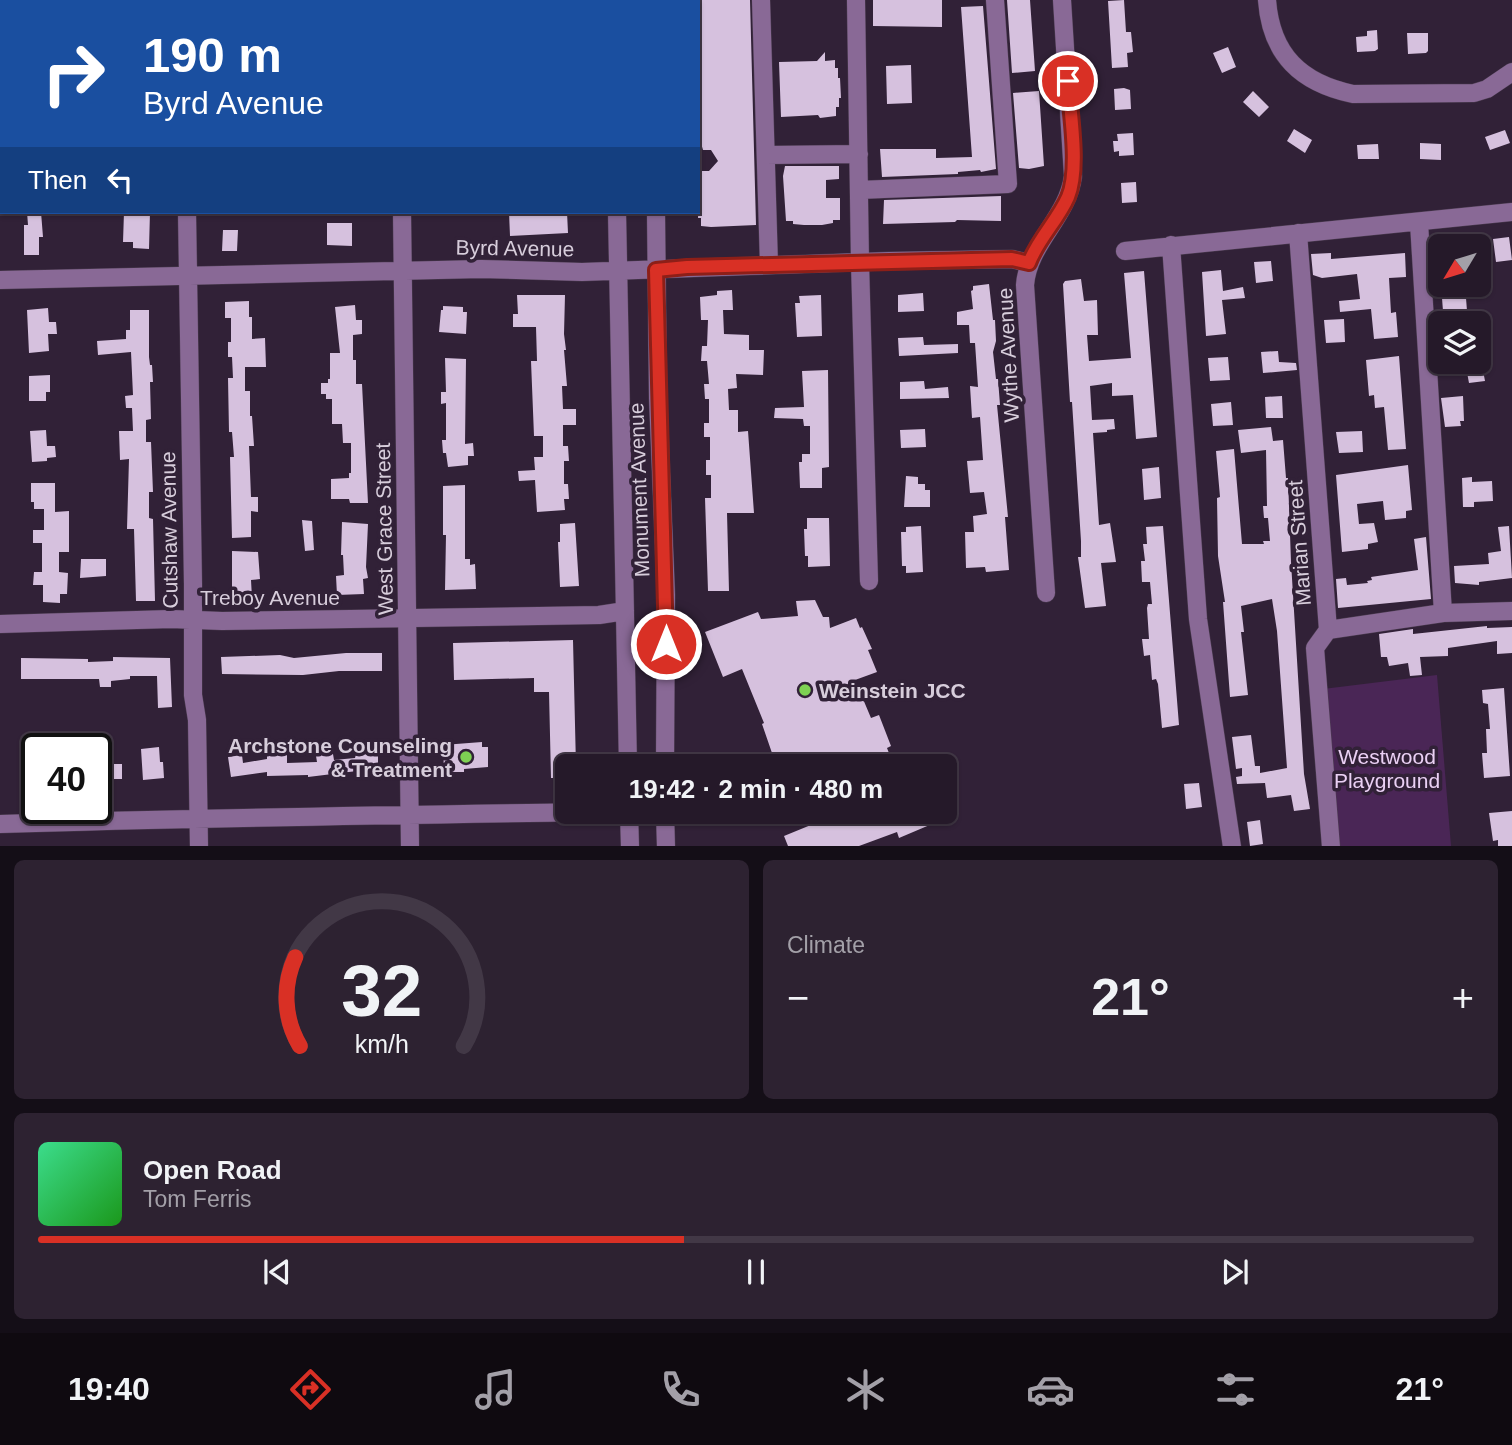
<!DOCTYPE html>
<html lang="en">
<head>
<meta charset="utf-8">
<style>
  body { margin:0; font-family:Helvetica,sans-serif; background:#2d2231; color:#f1f3f6; height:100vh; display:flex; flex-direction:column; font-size:26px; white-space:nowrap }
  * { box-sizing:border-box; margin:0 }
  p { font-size:23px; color:#a3a0a8 }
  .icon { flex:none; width:38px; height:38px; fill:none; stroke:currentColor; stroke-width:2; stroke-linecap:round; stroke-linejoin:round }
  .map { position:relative; height:846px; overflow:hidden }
  .sheet { display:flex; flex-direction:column; gap:14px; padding:14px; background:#140e17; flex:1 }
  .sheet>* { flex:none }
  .guide { position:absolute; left:0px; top:0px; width:700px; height:214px; box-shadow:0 2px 5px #0004,0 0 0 2px #423846; background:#1a4fa0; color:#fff; overflow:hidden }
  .needle { width:46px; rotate:232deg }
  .tools { position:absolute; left:1428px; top:234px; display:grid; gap:14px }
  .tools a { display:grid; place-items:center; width:63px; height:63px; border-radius:10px; background:#251929; box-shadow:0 2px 5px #0004,0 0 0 2px #423846; font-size:35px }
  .speed { position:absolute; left:21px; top:733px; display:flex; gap:14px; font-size:35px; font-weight:700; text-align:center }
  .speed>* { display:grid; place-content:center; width:91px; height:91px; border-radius:50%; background:#251929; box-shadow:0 2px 5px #0004,0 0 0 2px #423846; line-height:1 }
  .speed .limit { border:4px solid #111; border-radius:10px; background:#fff; color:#111 }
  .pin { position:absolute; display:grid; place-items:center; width:60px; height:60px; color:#fff; margin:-30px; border:4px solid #fff; border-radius:50%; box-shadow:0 2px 7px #0007 }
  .me { position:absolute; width:77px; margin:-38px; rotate:0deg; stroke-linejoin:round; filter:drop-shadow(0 0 5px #0008) }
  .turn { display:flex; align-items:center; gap:24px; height:147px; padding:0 28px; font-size:32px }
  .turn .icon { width:91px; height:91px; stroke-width:2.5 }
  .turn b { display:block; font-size:49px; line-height:60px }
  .then { display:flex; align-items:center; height:66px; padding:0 28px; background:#0003; gap:14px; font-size:26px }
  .big { font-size:52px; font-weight:700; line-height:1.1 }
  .sheet .widget { flex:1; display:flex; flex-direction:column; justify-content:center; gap:10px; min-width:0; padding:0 24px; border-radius:10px; background:#2d2231 }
  .sheet .dial { align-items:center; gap:0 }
  .dial svg { height:182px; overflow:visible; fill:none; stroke:#423846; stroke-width:7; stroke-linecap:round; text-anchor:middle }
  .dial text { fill:#f1f3f6; stroke:none }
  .song { display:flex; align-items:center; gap:21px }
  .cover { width:84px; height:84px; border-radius:10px; background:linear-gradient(135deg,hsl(150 70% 55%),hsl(120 70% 35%)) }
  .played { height:7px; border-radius:4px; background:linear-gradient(90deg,#d93025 45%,#423846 45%) }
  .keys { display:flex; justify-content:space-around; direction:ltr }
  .heat { display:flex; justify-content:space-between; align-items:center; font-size:38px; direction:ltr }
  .sheet .tiles { flex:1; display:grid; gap:14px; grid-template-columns:1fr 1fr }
  .widget:last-child { grid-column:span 2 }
  .trip { position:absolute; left:555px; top:754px; width:402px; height:70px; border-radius:10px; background:#251929; box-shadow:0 2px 5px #0004,0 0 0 2px #423846; font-weight:700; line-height:70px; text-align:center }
  .dock { display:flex; height:112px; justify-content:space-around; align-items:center; background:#0f0a10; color:#a3a0a8 }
  .dock .icon { width:49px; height:49px }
  .dock .active { color:#d93025 }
  .dock b { font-size:32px; color:#f1f3f6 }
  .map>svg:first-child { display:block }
</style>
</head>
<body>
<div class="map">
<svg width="1512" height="847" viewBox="0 0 1512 847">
  <rect width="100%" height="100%" fill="#312137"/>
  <!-- green -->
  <path fill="#4a2656" d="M1437 675 1451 846H1336L1323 689Z"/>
  <!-- building -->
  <path fill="#d6c1de" d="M700 0H750L756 225 711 227 701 226V218H698L700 171H709L718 161 711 150H703L698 133 699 104H702L701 70 698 69Z
    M873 0H942V27L873 26Z
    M1007 0H1030L1035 71 1012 73Z
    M1124 0 1126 32H1131L1133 52 1127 53 1128 67 1112 68 1108 1Z
    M983 6 996 169 981 172 980 170 958 172V174L882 177 880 149H936V158L972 157 961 7Z
    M1377 30 1378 49 1375 51 1357 52 1356 37 1367 36V31Z
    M1407 33H1428V51L1426 53 1408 54Z
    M1228 47 1236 67 1222 73 1213 53Z
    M825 52V61L835 60V68H838V78H840L841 98H839V107H836V116L820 118 818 115 781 117 779 62 817 61Z
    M911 65 912 103 887 104 886 66Z
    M1124 88 1130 90 1131 109 1115 110 1114 89Z
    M1039 91 1044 166 1029 169 1019 168 1013 93Z
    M1253 91 1269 107 1259 117 1243 102Z
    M1294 129 1312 140 1305 153 1287 141Z
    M1505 130 1510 143 1490 150 1485 137Z
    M1133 133 1134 155 1119 156V151L1114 152 1113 141H1118L1117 134Z
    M1420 143 1441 144V160L1420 159Z
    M1378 144 1379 159H1358L1357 145Z
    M785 166H839V179L826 180V198H840V220H833V223L822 225H804L793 224V221H786L783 176Z
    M1136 182 1137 202 1122 203 1121 183Z
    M1001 196V221L957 220 955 222 883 224 884 200Z
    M27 212H41L43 237H39V255H24V225H28Z
    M124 212H150L149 249 133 248V242H123Z
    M509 212H567L568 233 510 236Z
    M327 223H352V246L327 245Z
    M223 230H238L237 251H222Z
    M1509 237 1512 260 1496 262 1493 239Z
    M1331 253V259L1405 253 1406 277 1389 278 1391 313 1396 312 1398 337 1374 339 1371 309 1340 312 1339 301 1360 299 1357 274 1322 278 1313 275 1311 254Z
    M1271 261 1273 281 1256 283 1254 262Z
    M1221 270 1223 291 1243 287 1245 298 1222 300 1226 334 1206 336 1202 272Z
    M1144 271 1157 437 1136 439 1133 395 1112 396V383L1090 386 1092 420 1114 419 1115 429 1107 430V432L1093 433 1099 525 1110 523 1116 562 1101 563 1106 606 1085 608 1078 557H1081V541L1072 402H1070L1063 284 1065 281 1081 279 1084 301 1097 300 1098 335H1087L1089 361 1131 358 1124 273Z
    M989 284 993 320H995L996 341 993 352 996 379H998L1000 405H997L1008 517H1005L1009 570 986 572 985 567 966 568 965 532H974L973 516 987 514 984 492 970 493 967 461 983 460 980 417 972 418 970 386 978 387 975 343H970L969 325H957V312L973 309 971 291 973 290V286Z
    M1441 285H1465L1468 324H1444Z
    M732 290 733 310H723L724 334 749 335V350H764L763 375 736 374 737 388 728 389 729 410H738V432L748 431 754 513H727L729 591H708L705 498H711V475H706V460H710V437H704V423H709V399H705L704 384H709L707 361H701L702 346H707L708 320H701L700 297 717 295V291Z
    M923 293 924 311 898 312V295Z
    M517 295H565L564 334 566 350H564L567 386H562L563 409H576V425H563V446H568L569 461H564V484H568L569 499H564L565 510 537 512 535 480 519 481 518 471 535 470 534 457H543V436H534L531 361H537L536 327H513V314H518Z
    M821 295 822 336 797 337 795 303H800L799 296Z
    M249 301V317H252V339L265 338 266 367H245V391H250V416H252L254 446H249L251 497H258V512L251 511V537L232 538 230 457H234L232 432H229L228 378H233L232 357H228V342H231V318H225V302Z
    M355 305 356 320H362V334L353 335V360H356V384H362L368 503H350L349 499H331V479L349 478V473H351V443H343L342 424H332V399H326V394H321V383H328V379H330V353H340L335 307Z
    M443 306 463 307V312H467L466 334 439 332 441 310H443Z
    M48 308 49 322H56L57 334H48L49 351 29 353 27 310Z
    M130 310H149V357L150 365H152L153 382H150L151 419 146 420V442H151L153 492H149V518L153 519 155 601H136L134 529H127L129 459 120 460 119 431H133L132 408H126L125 396 133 395 131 352 98 355 97 341 126 339V330H130Z
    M1344 319 1345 342 1326 343 1324 320Z
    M923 337 924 345 958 344V353L899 356 898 338Z
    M1278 351 1279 362 1296 363 1297 370 1263 373 1261 352Z
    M1399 356 1406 449 1388 450 1384 407 1375 408 1374 395 1369 396 1366 360Z
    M1228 357 1230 380 1210 381 1208 358Z
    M445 358 466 359 465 444 473 443 474 456H468V465L448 467 446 453H443L442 440H446V403L441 404V392H446Z
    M1482 365 1485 381 1469 383 1466 367Z
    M828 370 829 467 822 468V488H800L799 462H802V454H810V426H804L803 419 774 418 775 408 804 407 802 371Z
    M50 375V392H46V401H29V376Z
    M924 381 925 389 948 387 949 398 900 399V382Z
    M1282 396 1283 418H1266L1265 397Z
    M1463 396 1464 421H1460L1461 426 1445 427 1441 398Z
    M1231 402 1233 425 1213 426 1211 404Z
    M1271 427 1273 441 1283 440 1286 478H1288L1291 562 1304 774 1310 809 1294 811 1291 795 1267 798 1265 783 1237 784 1236 777 1242 776V768L1236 769 1232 737 1251 735 1255 766H1260V773L1287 768 1277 631 1272 599 1241 606 1244 632H1241L1248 695 1230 697 1223 602H1225L1218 556 1217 498 1220 497 1216 451 1234 449 1242 544H1264L1263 541H1270L1268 518H1264L1263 506H1267L1266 450 1241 453 1238 430Z
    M925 429 926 447 901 448 900 430Z
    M46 430 47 446H55L56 457 47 458V461L32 462 30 431Z
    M1362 431 1363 452 1339 453 1336 432Z
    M1408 465 1412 510 1406 511V518L1385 520 1383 501 1357 504 1359 524 1374 523 1378 542 1368 544V549L1342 552 1336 475Z
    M1159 467 1161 498 1144 500 1142 469Z
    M906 476 918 477V484H925V490H930V507H904Z
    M1472 477V482L1492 481 1493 501 1474 502V507H1463L1462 478Z
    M31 483H55V512L69 511V552H59V572L68 573 67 594H60V603L43 602V585H33L34 572H42V543H33V530H44V509H34V502H31Z
    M465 485V559H470V565L475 564 476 589 445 590 446 535H443V486Z
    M807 518H829L830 566 808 567V556H805L804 529H807Z
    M302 520 312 521 314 550 305 551Z
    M342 522 368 524 366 567 368 578 363 579 364 594 337 595 336 576 344 575 343 555H341Z
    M575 523 579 586 560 587 558 542H560V524Z
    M921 526 923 572 906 573V566H902L901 532H906V527Z
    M1163 526 1179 725 1162 728 1158 684 1156 679 1152 680 1150 655 1144 656 1142 639H1149L1147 608 1148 604H1152L1150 582H1142L1141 561H1145L1143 544H1147L1146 527Z
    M1509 526 1512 578 1479 582V585L1455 583 1454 566 1489 564 1488 553 1501 551 1498 527Z
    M1426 537 1431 599 1338 608 1336 579 1346 578 1347 585 1368 583 1367 581 1372 580 1371 577 1418 570 1414 539Z
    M232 551 258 552 260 579 251 580 252 598 232 599Z
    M81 559H106V576L80 578Z
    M815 600 823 617H829L830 628 856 618 860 628 862 627 872 649 868 650 877 672 855 680 871 718 879 715 891 746 887 748 894 766H786L785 762 780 764 776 752 772 753 762 724 764 723 742 669 723 677 705 632 758 612 761 619 798 616 796 601Z
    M1487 626V628L1512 627V653L1497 654V641L1448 648V656L1420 657 1422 675 1410 676 1408 663 1389 666 1387 657H1381L1379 634 1413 629V634Z
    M573 640 576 766H567V778H551L549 692H534V678L454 680 453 643Z
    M346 653H382V671H339L303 675 222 674 221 657 280 655 294 658Z
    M113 657 170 658 172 707 158 708 157 676H130V679L111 681V687H100L99 679H21V658L88 659V662L113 661Z
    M1504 688 1510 776 1484 778 1482 753H1487L1486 729H1490L1488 704 1483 703 1482 690Z
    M482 742V747H488V767L464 769V772H444L443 745Z
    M358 746H369V751L378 752V776L357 775V771L308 777V775L267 776V772L231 777 228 757 242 755 243 763 267 759V750H287V763L317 762 315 750 332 748 334 760 355 758Z
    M159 747 160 762H163L164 778 143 780 141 749Z
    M102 764H122V779H102Z
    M1199 783 1202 807 1186 809 1184 784Z
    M1512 811V846H1498V840L1493 841 1489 813Z
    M820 812H928L932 824 899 838 897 832 859 846H788L784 836 823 820Z
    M1260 820 1263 844 1250 846 1247 822Z"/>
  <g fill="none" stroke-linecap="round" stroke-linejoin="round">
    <!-- minor casing -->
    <g stroke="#4c3d51" stroke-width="19">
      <path id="minor" d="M139 0 141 2
        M395 0V2
        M612 0V2
        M653 0V2
        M761 0 769 265
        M856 0 860 263 869 581
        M1267 0C1271 55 1301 83 1353 94L1474 93 1487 89 1512 72
        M766 155 859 154
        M859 190 1008 184 995 0
        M187 212 193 584V695L197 720 199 847
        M402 212 410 847
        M617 212 628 766
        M656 212 658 398 666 595 665 766
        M1419 223 1443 613
        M1298 233 1328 630 1315 648 1331 847
        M1171 245 1198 619 1232 847
        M1125 251 1512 212
        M0 280 481 269 582 272 889 261 1012 259 1029 263
        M1046 593 1025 285C1028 244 1068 217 1073 176L1062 0
        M0 624 171 619 222 621 599 615 625 611
        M1328 630 1443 613 1512 611
        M629 812 630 847
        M665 812 666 847
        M0 824C196 818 392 815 588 812"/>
    </g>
    <!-- minor -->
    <use href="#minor" stroke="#896996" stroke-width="18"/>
  </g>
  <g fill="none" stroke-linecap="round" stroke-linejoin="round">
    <!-- route casing -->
    <g stroke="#8d1f18" stroke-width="18">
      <path id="route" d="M666 644 656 270 687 267 1012 259 1029 263C1038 239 1058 220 1068 197 1080 169 1070 112 1068 81"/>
    </g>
    <!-- route -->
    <use href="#route" stroke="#d93025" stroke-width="12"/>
  </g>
  <!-- markers -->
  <g fill="#7ed153" stroke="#312137" stroke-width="2.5">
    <circle cx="805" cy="690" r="7"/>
    <circle cx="466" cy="757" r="7"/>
  </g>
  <g text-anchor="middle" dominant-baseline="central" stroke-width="7" stroke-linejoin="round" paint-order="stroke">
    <!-- street labels -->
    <g font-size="21" fill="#d7cddb" stroke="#312137">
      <text transform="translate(515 248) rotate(1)">Byrd Avenue</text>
      <text transform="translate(1008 355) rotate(-93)">Wythe Avenue</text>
      <text transform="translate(639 490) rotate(-92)">Monument Avenue</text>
      <text transform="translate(384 529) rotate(-91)">West Grace Street</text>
      <text transform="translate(169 530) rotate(-91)">Cutshaw Avenue</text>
      <text transform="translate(1299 543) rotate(-94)">Marian Street</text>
      <text x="270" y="597">Treboy Avenue</text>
    </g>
    <!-- poi labels -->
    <g font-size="21" font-weight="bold" fill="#d7cddb" stroke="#312137" text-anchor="start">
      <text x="819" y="690">Weinstein JCC</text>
      <text x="452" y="745" text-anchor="end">Archstone Counseling<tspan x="452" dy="24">&amp; Treatment</tspan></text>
    </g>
    <!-- park labels -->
    <g font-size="21" fill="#ead0f4" stroke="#312137">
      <text x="1387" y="756">Westwood<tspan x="1387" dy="24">Playground</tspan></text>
    </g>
  </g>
</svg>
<div class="tools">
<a><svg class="needle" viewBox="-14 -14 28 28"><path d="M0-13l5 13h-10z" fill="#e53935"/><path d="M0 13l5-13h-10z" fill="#a3a0a8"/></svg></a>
<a><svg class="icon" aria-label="layers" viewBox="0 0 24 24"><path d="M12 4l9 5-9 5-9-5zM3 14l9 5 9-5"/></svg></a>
</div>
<div class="speed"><div class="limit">40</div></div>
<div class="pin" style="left:1068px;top:81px;background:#d93025"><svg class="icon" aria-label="arrive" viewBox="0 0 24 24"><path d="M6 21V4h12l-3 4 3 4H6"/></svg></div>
<svg class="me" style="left:666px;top:644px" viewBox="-20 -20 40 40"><circle r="17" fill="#d93025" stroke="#fff" stroke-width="3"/><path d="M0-11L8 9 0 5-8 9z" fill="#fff"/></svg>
<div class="trip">19:42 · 2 min · 480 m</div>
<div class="guide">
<div class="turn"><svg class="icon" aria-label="right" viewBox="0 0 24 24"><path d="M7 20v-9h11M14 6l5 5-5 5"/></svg><div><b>190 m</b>Byrd Avenue</div></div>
<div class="then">Then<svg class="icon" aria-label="left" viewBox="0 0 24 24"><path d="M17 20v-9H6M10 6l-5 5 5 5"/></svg></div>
</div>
</div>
<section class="sheet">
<div class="tiles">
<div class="widget dial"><svg viewBox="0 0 100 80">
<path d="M14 69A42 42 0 1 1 86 69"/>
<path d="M14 69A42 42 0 0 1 12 30" stroke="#d93025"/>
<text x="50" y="56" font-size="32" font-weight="700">32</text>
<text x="50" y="72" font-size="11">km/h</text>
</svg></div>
<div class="widget"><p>Climate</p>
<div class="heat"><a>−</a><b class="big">21°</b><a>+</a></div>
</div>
<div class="widget">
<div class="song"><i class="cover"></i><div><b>Open Road</b><p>Tom Ferris</p></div></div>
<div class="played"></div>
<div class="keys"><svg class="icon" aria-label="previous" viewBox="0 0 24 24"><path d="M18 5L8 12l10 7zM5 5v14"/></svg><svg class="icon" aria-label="pause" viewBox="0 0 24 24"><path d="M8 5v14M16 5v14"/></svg><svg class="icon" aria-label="next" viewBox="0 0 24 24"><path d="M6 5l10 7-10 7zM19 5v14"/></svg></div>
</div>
</div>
</section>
<nav class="dock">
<b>19:40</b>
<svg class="icon active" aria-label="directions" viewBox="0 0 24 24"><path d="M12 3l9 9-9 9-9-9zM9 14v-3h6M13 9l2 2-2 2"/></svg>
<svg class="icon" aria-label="music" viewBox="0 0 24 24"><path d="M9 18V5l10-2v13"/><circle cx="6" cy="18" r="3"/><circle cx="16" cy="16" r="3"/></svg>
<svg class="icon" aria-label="phone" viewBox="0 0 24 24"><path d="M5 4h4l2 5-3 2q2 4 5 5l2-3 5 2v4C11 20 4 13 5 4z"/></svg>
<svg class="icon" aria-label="climate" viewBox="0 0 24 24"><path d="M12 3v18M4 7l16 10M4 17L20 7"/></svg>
<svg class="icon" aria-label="car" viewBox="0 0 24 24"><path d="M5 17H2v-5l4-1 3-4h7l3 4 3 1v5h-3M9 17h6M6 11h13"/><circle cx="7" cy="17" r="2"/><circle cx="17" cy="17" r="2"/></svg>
<svg class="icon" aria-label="filters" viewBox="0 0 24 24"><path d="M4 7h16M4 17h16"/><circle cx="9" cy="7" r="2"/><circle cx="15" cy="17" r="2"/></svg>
<b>21°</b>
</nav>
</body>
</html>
